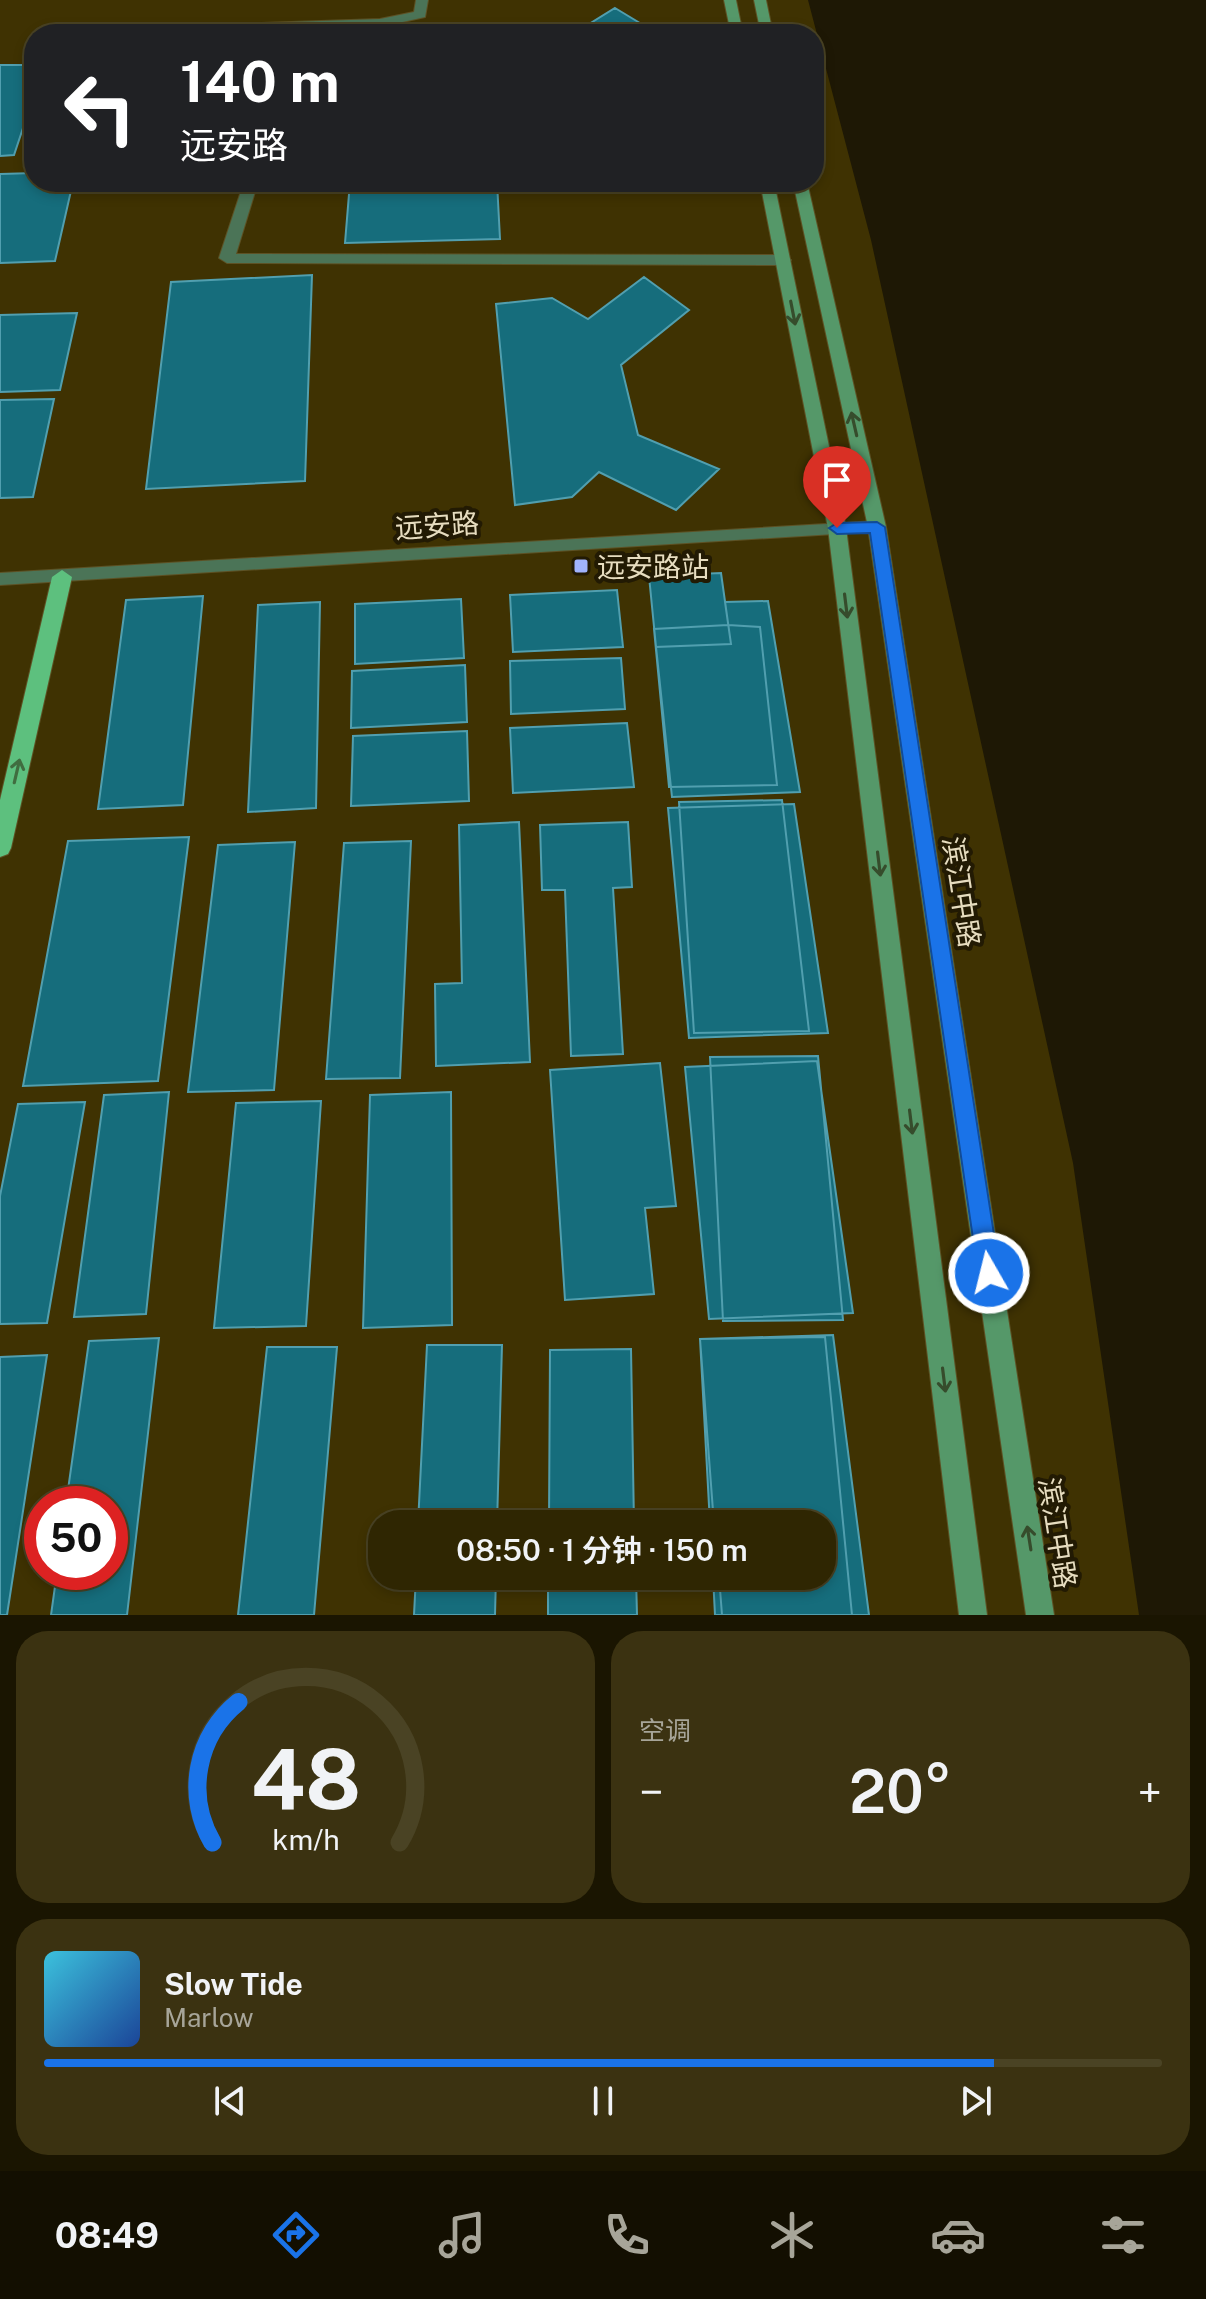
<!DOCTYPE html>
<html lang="zh">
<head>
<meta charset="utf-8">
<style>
  body { margin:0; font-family:"Public Sans","Noto Sans SC",sans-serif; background:#3b3211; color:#f1f3f6; height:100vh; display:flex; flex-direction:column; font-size:30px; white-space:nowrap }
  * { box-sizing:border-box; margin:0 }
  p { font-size:26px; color:#a7a599 }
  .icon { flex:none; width:44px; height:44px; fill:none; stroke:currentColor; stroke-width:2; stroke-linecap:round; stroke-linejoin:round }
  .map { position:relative; height:1615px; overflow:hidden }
  .panel { display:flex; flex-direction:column; gap:16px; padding:16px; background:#1a1501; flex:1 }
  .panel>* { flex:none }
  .top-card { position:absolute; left:24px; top:24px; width:800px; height:168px; border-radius:32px; box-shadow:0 4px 12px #0003,0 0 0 2px #4a4324; background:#202124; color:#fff; overflow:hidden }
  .speed { position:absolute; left:24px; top:1486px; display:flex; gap:16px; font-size:40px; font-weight:700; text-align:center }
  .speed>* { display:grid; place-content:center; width:104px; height:104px; border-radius:50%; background:#2f2602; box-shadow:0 4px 12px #0003,0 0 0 2px #4a4324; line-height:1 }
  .speed .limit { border:12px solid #d22; background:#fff; color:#111 }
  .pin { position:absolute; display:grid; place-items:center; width:68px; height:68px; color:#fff; margin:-82px -34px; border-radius:50% 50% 50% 0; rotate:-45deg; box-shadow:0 0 8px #0007 }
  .pin .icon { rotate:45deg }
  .me { position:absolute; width:88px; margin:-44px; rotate:352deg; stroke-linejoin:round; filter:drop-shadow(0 0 6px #0008) }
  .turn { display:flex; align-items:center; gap:28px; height:168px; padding:0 24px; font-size:36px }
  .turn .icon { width:104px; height:104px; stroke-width:2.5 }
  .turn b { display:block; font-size:56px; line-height:68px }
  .big { font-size:60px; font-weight:600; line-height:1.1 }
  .panel .card { flex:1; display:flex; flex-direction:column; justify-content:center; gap:12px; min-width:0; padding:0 28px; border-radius:32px; background:#3b3211 }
  .panel .dial { align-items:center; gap:0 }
  .dial svg { height:208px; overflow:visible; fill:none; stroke:#4a4324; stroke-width:7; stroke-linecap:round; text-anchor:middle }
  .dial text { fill:#f1f3f6; stroke:none }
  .song { display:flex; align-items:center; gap:24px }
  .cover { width:96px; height:96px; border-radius:12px; background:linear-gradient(135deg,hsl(190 70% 55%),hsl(220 70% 35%)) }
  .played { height:8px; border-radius:4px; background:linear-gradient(90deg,#1a73e8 85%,#4a4324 85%) }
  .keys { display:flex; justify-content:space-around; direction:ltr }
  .heat { display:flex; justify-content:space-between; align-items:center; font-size:44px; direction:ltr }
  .panel .tiles { flex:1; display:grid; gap:16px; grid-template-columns:1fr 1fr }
  .card:last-child { grid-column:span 2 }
  .trip { position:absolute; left:368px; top:1510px; width:468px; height:80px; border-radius:32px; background:#2f2602; box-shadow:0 4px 12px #0003,0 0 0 2px #4a4324; font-weight:600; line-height:80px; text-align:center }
  .dock { display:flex; height:128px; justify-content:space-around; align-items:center; background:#130f01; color:#a7a599 }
  .dock .icon { width:56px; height:56px }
  .dock .current { color:#1a73e8 }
  .dock b { font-size:36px; color:#f1f3f6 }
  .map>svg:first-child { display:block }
</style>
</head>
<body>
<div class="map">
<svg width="1206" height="1615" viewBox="0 0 1206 1615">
  <rect width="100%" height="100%" fill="#3f3202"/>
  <!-- water -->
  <path fill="#1e1805" d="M808 0H1206V1615H1139L1073 1163 871 240Z"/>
  <!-- building -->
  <path fill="#166d7c" stroke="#519faf" stroke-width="2" d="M615 8 658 34H573Z
    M541 25 560 34H483V29Z
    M0 65H34V95L14 155 0 156Z
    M34 173V182H73L55 261 0 263V174Z
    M350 182H497L500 239 345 243Z
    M312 275 305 481 146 489 171 282Z
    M644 277 689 310 621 365 638 435 719 469 676 510 599 472 572 497 515 505 496 304 552 298 588 319Z
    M77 313 60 390 0 392V315Z
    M54 399 33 497 0 498V400Z
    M721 573 731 644 656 647 649 576Z
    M617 590 623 647 513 652 510 595Z
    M203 596 183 805 98 809 126 600Z
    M461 599 464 658 355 664V604Z
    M768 601 800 792 672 797 656 647 731 644 725 602Z
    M320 602 316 808 248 812 258 605Z
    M728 625 760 627 777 785 669 787 654 629Z
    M621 658 625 709 511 714 510 661Z
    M465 665 467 722 351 728 352 671Z
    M627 723 634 787 513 793 510 728Z
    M467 731 469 801 351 806 353 736Z
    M782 800 809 1031 694 1033 679 802Z
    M794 804 828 1033 689 1038 668 808Z
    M519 822 530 1062 436 1066 435 984 462 983 459 825Z
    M628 822 632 887 613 888 623 1054 571 1056 565 890H542L540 825Z
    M189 837 158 1081 23 1086 68 841Z
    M411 841 400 1078 326 1079 344 843Z
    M295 842 274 1090 188 1092 218 845Z
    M818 1056 843 1320 723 1321 710 1057Z
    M817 1061 853 1313 709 1319 685 1067Z
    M660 1063 676 1206 645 1208 654 1294 565 1300 550 1070Z
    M169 1092 146 1314 74 1317 104 1095Z
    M451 1092 452 1325 363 1328 370 1095Z
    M321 1101 306 1326 214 1328 236 1103Z
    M85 1102 47 1323 0 1324V1196L18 1104Z
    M833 1335 869 1615H722L719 1576H822V1524H714L700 1339Z
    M825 1337 852 1615H715L713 1576H822V1524H710L700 1339Z
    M159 1338 127 1615H51L57 1572H110V1504H66L89 1341Z
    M427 1345H502L497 1524H418Z
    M267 1347H337L314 1615H238Z
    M631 1349 634 1524H549L550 1350Z
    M47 1355 7 1615H0V1357Z
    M416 1576H496L495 1615H414Z
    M548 1576H636L637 1615H548Z"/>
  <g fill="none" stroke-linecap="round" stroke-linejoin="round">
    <!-- service casing -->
    <g stroke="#5d5124" stroke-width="2">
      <path id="service" d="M416 0H428L425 17 380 27 172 34 166 30 172 26 380 19 414 12Z
        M244 182H258L236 254 783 255 791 260 783 265 227 263 219 258Z"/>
    </g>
    <!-- tertiary casing -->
    <g stroke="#5d5124" stroke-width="2">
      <path id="tertiary" d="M877 521 886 527 883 531 0 585V573Z"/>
    </g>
    <!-- secondary casing -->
    <g stroke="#5d5124" stroke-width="2">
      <path id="secondary" d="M724 0H736L743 34H731Z
        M754 0H766L773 34H761Z
        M760 182H774L846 528 987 1615H959L828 528Z
        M793 182H807L886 527 1054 1615H1026L868 527Z"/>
    </g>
    <!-- trunk casing -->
    <g stroke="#5d5124" stroke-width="2">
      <path id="trunk" d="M62 570 72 577 11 848 8 854 0 857V800L52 577Z"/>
    </g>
    <!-- service -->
    <use href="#service" fill="#4b7457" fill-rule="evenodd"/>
    <!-- tertiary -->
    <use href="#tertiary" fill="#4b7457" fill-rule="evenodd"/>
    <!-- secondary -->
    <use href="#secondary" fill="#559869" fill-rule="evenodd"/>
    <!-- trunk -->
    <use href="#trunk" fill="#5dc07e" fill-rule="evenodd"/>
  </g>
  <!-- one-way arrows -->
  <defs><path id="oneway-shaft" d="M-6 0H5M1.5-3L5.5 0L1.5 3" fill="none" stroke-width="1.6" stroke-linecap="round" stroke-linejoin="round" transform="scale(2)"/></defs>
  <g stroke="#364c2c">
    <use href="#oneway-shaft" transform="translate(793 313) rotate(79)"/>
    <use href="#oneway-shaft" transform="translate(854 424) rotate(-103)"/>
    <use href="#oneway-shaft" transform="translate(846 606) rotate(83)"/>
    <use href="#oneway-shaft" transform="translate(879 864) rotate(83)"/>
    <use href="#oneway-shaft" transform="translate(911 1122) rotate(83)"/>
    <use href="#oneway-shaft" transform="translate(944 1380) rotate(83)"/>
    <use href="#oneway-shaft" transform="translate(1029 1538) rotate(-99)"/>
  </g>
  <use stroke="#406d40" href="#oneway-shaft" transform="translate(17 771) rotate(-77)"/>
  <!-- route -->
  <path fill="#1a73e8" stroke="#114b97" stroke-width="2" d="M877 522 885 527 1000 1273 997 1280 989 1283 981 1280 978 1273 870 533 837 534 829 528 837 523Z"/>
  <!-- markers -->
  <rect fill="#a0b3fd" stroke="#221a03" stroke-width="3" x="573" y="558" width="16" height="16" rx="4"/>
  <g text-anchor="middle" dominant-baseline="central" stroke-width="8" stroke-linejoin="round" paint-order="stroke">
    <!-- street labels -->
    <g font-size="28" fill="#e6dcbf" stroke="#221a03">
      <text transform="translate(437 525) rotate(-4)">远安路</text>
      <text transform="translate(962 892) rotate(81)">滨江中路</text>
      <text transform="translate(1058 1533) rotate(81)">滨江中路</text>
    </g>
    <!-- poi labels -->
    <g font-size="28" fill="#e6dcbf" stroke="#221a03" text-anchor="start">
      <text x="597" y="566">远安路站</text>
    </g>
  </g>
</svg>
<div class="speed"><div class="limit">50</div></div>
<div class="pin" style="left:837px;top:528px;background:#d93025"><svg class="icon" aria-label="arrive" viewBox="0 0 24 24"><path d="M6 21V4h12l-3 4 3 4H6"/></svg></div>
<svg class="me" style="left:989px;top:1273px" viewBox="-20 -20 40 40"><circle r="17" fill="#1a73e8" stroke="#fff" stroke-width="3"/><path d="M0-11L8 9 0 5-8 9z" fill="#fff"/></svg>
<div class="trip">08:50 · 1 分钟 · 150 m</div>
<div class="top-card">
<div class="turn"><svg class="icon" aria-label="left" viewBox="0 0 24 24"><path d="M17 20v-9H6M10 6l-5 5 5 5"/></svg><div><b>140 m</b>远安路</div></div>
</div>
</div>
<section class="panel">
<div class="tiles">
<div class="card dial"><svg viewBox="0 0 100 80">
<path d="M14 69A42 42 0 1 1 86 69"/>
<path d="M14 69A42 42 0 0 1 24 15" stroke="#1a73e8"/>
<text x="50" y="56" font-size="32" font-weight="700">48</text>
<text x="50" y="72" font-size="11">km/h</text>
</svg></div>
<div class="card"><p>空调</p>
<div class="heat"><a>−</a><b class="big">20°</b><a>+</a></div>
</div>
<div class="card">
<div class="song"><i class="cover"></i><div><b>Slow Tide</b><p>Marlow</p></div></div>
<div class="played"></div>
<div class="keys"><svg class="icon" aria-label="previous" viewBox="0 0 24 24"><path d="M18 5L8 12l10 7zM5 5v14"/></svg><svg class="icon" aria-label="pause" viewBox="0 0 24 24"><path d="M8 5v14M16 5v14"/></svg><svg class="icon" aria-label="next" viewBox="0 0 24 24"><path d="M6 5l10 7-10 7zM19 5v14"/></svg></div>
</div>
</div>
</section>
<nav class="dock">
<b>08:49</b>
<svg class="icon current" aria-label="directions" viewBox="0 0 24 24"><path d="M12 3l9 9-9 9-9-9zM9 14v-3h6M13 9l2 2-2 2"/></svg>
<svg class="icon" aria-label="music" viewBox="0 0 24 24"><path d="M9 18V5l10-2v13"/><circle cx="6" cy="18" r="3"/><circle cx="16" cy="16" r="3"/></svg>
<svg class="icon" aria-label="phone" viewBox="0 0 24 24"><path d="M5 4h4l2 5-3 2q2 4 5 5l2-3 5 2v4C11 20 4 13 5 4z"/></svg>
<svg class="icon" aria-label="climate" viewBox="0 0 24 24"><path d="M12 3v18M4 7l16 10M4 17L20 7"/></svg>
<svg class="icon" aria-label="car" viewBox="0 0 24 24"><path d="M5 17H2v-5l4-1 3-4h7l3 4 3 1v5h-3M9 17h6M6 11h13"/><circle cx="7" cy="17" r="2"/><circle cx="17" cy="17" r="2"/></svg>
<svg class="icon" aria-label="filters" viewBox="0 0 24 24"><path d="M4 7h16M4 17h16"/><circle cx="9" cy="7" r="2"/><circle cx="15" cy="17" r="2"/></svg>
</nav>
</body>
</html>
